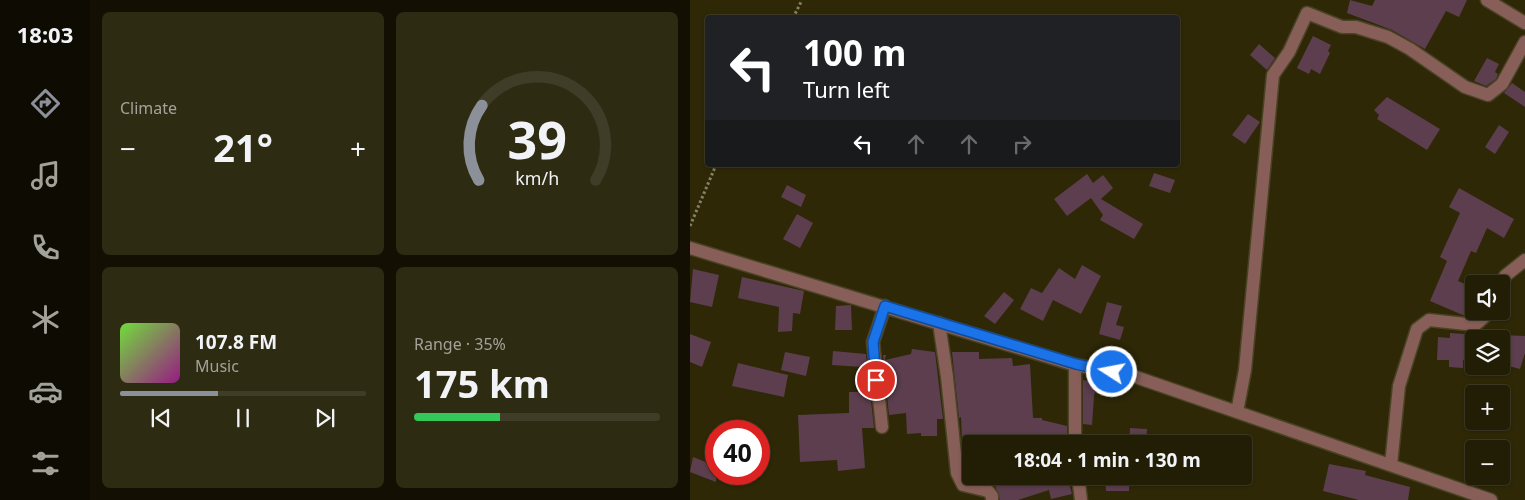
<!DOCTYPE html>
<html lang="en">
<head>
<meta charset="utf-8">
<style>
  body { margin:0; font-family:"Noto Sans",sans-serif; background:#2e2b13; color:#f1f3f6; height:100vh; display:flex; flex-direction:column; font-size:19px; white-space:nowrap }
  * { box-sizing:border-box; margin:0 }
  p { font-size:16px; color:#a2a29a }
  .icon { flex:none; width:28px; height:28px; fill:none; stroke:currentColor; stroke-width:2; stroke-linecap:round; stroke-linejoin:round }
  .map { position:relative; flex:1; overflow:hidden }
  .panel { display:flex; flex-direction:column; gap:12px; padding:12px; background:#131003; width:600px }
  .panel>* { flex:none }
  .banner { position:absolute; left:15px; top:15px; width:475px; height:152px; border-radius:5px; box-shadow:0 1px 4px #0004,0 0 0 1px #3f3c27; background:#202124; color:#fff; overflow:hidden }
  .buttons { position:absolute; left:775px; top:275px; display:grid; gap:10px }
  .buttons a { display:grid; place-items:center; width:45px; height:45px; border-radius:5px; background:#221e05; box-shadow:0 1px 4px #0004,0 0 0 1px #3f3c27; font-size:25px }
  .speed { position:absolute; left:15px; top:420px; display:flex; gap:10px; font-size:25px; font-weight:700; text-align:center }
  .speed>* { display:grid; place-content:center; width:65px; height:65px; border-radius:50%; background:#221e05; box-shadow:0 1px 4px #0004,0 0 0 1px #3f3c27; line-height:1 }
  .speed .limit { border:8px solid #d22; background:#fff; color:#111 }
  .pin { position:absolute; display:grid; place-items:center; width:42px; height:42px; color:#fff; margin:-21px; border:2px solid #fff; border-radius:50%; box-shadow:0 1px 5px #0007 }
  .me { position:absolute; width:55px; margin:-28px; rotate:281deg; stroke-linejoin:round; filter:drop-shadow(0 0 4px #0008) }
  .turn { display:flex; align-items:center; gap:18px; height:105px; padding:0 15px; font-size:22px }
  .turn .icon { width:65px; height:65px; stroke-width:2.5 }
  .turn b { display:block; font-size:35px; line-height:42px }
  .lanes { display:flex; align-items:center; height:48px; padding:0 15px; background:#0003; justify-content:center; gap:25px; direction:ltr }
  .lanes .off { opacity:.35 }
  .big { font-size:38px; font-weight:700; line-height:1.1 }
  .panel .widget { flex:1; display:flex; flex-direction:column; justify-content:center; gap:8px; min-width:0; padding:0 18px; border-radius:8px; background:#2e2b13 }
  .panel .dial { align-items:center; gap:0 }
  .dial svg { height:130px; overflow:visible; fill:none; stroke:#3f3c27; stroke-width:7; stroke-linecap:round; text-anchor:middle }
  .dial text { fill:#f1f3f6; stroke:none }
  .song { display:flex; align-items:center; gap:15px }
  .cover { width:60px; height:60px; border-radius:8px; background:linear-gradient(135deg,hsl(100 70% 55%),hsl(310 70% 35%)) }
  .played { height:5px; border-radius:2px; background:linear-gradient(90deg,#8c9099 40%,#3f3c27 40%) }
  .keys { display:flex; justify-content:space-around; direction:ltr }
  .heat { display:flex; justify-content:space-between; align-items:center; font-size:28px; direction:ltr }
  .charge { height:8px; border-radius:4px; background:linear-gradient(90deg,#34c759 35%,#3f3c27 0) }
  .panel .tiles { flex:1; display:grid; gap:12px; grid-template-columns:repeat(2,1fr) }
  .trip { position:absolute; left:272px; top:435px; width:290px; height:50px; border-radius:5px; background:#221e05; box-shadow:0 1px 4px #0004,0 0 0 1px #3f3c27; font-weight:700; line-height:50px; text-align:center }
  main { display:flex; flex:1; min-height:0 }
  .menu { display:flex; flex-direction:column; width:90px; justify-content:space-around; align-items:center; background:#0e0c02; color:#a2a29a }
  .menu .icon { width:35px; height:35px }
  .menu .current { color:#8c9099 }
  .menu b { font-size:22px; color:#f1f3f6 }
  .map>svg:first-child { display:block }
</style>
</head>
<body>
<main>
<nav class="menu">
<b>18:03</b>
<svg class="icon current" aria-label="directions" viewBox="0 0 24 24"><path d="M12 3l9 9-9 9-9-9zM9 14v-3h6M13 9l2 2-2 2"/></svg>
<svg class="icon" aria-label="music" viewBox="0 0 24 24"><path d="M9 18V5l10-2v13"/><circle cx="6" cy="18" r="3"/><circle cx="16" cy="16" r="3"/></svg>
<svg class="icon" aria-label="phone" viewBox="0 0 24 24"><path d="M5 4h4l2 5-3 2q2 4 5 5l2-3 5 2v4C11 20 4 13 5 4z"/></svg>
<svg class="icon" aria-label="climate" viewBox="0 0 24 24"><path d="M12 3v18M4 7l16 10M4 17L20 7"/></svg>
<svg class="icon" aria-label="car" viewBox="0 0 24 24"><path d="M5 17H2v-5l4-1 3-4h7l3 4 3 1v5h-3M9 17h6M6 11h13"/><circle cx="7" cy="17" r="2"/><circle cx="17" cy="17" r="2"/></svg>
<svg class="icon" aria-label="filters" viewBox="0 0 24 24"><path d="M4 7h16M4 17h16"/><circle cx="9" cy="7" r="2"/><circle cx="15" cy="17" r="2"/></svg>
</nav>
<section class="panel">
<div class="tiles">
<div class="widget"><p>Climate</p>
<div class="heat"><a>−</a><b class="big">21°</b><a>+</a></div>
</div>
<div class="widget dial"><svg viewBox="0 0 100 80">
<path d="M14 69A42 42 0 1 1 86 69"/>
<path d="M14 69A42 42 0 0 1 16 23" stroke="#8c9099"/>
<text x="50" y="56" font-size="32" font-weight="700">39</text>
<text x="50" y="72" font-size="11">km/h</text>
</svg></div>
<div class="widget">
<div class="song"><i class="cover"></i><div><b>107.8 FM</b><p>Music</p></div></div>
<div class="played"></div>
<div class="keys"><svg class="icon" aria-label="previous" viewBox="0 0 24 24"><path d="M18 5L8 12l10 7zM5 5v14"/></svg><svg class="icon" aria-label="pause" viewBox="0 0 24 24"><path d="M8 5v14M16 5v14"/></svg><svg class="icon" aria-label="next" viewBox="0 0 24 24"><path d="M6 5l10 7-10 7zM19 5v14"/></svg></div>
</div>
<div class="widget"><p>Range · 35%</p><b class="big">175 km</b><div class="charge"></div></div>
</div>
</section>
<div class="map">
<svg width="835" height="500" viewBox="0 0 835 500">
  <rect width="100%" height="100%" fill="#2e2807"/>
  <!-- building -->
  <path fill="#5c3e4e" d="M660 0 682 6 685 0H777L769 17 756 11 735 49 702 30 657 13Z
    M623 36 641 45 638 51 640 53 630 74 621 69 619 74 607 68Z
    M569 44 585 58 577 70 560 55Z
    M797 58 809 64 805 72 808 74 806 79 796 86 784 81Z
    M822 83 835 92V107L814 93Z
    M697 97 750 129 737 150 687 119 689 115 684 110Z
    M558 114 570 122 555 144 542 135Z
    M809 125 819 132 805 154 795 147Z
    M464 173 485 180 480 193 459 186Z
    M397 174 403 183 413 175 423 188 411 199 453 224 444 239 410 220 413 215 401 198 377 216 364 199Z
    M97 185 116 195 111 207 91 197Z
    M769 188 824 219 814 238 797 228 786 253 781 251 768 281 784 288 782 317 775 316 740 301 757 261 750 257 770 213 759 207Z
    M107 214 123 223 110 248 93 239Z
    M392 265 411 276 391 314 363 300 353 321 330 309 341 288 352 293 369 268 385 279Z
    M3 269 29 275 22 307 0 302Z
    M52 277 114 291 110 314 103 313 102 331 88 332 89 307 48 298Z
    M314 292 324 300 305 324 294 316Z
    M417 302 432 306 426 325 434 327 430 340 409 334Z
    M161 305 162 330H145L146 306Z
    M760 333 775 334 777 360H773V368L759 367V360H747L748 337 760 338Z
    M0 334 21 342 12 367 0 362Z
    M811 335 835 336V353L830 369 811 364Z
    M222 349 245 352 253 419H247V436H231V433L217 434 216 413 199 415 193 355H196L195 360 221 354Z
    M143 351 176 354 184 428H172L175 468 148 471 147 460 110 462 108 415 159 413V392H175L173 367 142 365Z
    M95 352 120 357 116 376 91 370Z
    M262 352H289V359L322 358 323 366 340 364 343 418H352V420L377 426V444H312V440H272L271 417 269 418Z
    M48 363 98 375 94 397 42 386Z
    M393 380 408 383 404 396 402 425 393 424Z
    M440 428 457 429 456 444H439Z
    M3 457 26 466V482L0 472Z
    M639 464 676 471 675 475 720 487 718 500H669L633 491Z
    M302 476H380L379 483 382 494 361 499 359 490 328 500H310Z
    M415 476H439V491H416Z"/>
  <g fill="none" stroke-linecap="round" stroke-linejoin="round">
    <!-- minor casing -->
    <g stroke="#494324" stroke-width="15">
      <path id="minor" d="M797 0 835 23
        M0 248 385 365 440 375 801 500
        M811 291 815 276 835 260
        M249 323 257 377 267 473 273 485 298 491 302 496V500
        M547 412 555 370 583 75 599 52 617 13 652 27H666L698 37 720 49 775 87 798 95 812 84 835 42
        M192 427 183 342 195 306
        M385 444V365
        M701 465 709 386 727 329 739 320 785 325 801 311
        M388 476 391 500"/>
    </g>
    <!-- path -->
    <path stroke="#868166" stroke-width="3" stroke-dasharray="2.5 2.5" stroke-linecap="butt" d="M103 18 112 0
      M0 226 26 165"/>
    <!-- minor -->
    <use href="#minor" stroke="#875e58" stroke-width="12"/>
  </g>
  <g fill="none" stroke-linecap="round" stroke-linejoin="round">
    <!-- route casing -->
    <g stroke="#114b97" stroke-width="12">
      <path id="route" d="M186 380 183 342 195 306 386 364 422 372"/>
    </g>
    <!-- route -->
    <use href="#route" stroke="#1a73e8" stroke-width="9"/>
  </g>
</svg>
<div class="buttons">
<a><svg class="icon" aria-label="sound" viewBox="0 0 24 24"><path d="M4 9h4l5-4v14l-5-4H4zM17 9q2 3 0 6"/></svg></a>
<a><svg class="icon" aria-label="layers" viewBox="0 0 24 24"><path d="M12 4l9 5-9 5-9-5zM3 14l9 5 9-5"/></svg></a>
<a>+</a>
<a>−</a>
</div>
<div class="speed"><div class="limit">40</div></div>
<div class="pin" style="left:186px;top:380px;background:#d93025"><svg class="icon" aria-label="arrive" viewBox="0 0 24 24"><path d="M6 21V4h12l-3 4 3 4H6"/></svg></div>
<svg class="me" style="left:422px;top:372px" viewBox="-20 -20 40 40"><circle r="17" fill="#1a73e8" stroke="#fff" stroke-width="3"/><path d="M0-11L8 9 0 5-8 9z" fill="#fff"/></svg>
<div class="trip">18:04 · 1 min · 130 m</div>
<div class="banner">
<div class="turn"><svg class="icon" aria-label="left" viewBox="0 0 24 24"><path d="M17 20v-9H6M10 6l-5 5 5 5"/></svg><div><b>100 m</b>Turn left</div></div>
<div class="lanes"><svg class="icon" aria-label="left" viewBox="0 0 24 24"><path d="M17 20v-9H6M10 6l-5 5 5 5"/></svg><svg class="icon off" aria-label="ahead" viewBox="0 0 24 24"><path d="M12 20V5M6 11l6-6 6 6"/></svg><svg class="icon off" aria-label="ahead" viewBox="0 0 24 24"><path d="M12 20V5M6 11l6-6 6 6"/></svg><svg class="icon off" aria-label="right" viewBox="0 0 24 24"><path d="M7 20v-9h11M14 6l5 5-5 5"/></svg></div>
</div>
</div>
</main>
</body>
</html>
